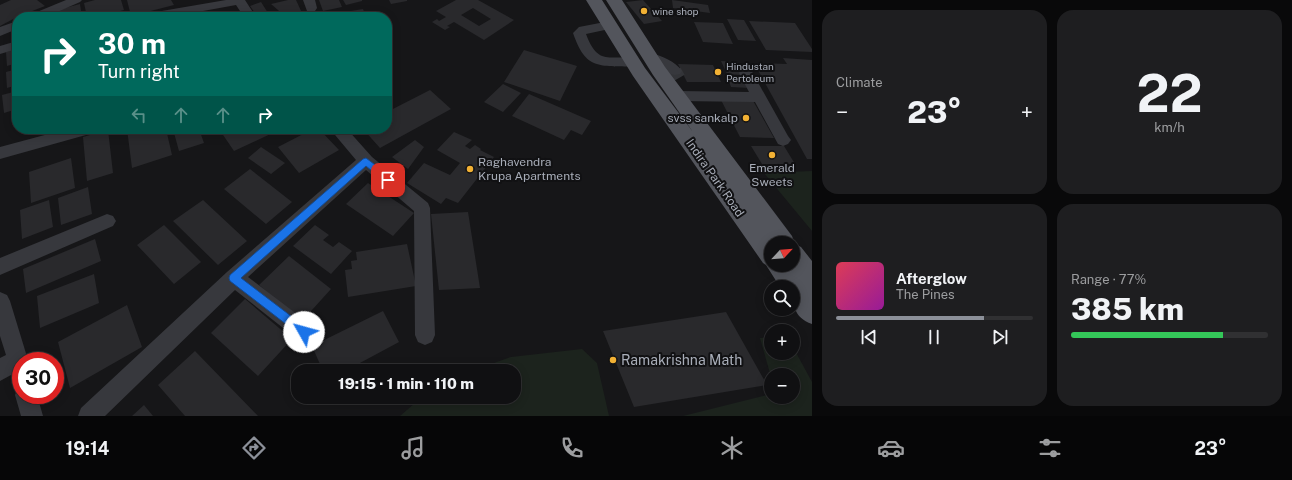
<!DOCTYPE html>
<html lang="en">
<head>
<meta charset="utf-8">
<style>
  body { margin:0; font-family:"Public Sans",sans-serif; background:#1e1e20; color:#f1f3f6; height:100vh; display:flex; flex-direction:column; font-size:15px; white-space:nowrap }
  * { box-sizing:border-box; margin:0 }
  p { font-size:13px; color:#9c9d9f }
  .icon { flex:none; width:22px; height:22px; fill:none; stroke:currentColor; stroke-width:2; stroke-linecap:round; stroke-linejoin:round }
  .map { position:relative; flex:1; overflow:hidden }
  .drawer { display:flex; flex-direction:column; gap:10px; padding:10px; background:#09090a; width:480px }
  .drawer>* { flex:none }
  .banner { position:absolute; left:12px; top:12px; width:380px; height:122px; border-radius:16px; box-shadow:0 2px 10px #0003,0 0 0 1px #303032; background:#00695c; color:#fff; overflow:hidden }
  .needle { width:26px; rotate:64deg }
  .fabs { position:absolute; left:764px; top:236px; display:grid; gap:8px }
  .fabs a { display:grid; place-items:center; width:36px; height:36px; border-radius:50%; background:#101012; box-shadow:0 2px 10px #0003,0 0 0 1px #303032; font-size:20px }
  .speed { position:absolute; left:12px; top:352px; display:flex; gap:8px; font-size:20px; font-weight:700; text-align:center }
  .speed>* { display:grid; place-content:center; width:52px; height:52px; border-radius:50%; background:#101012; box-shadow:0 2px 10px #0003,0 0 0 1px #303032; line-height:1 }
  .speed .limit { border:6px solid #d22; background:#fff; color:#111 }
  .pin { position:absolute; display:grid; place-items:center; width:34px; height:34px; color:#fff; margin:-17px; border-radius:8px; box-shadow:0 2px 6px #0006 }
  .me { position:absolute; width:44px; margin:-22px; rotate:308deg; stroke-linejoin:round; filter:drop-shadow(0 0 3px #0008) }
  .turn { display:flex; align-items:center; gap:14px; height:84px; padding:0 20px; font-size:18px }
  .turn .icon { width:52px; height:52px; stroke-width:2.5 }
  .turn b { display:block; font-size:28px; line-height:34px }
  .lanes { display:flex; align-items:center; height:38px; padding:0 20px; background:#0003; justify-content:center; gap:20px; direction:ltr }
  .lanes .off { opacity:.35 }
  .big { font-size:30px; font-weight:800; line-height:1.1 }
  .drawer .card { flex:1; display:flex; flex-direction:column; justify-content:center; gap:6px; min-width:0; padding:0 14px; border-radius:16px; background:#1e1e20 }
  .drawer .dial { align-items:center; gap:0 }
  .dial b { font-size:52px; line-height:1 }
  .song { display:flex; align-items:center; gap:12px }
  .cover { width:48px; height:48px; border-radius:6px; background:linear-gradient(135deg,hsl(350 70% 55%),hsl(300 70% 35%)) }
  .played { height:4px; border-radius:2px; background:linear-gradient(90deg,#8c9099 75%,#303032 75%) }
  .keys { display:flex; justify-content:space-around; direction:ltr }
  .heat { display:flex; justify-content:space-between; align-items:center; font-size:22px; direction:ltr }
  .charge { height:6px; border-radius:3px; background:linear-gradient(90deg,#34c759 77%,#303032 0) }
  .drawer .tiles { flex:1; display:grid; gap:10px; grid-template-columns:repeat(2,1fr) }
  .trip { position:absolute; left:291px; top:364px; width:230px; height:40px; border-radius:16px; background:#101012; box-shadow:0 2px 10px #0003,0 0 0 1px #303032; font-weight:800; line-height:40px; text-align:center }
  .tab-bar { display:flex; height:64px; justify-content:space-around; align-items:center; background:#060607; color:#9c9d9f }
  .tab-bar .icon { width:28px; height:28px }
  .tab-bar .selected { color:#8c9099 }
  .tab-bar b { font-size:18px; color:#f1f3f6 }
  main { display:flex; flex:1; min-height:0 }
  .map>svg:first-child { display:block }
</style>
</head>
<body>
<main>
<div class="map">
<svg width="812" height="416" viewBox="0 0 812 416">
  <rect width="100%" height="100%" fill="#161618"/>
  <!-- green -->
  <path fill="#1c231d" d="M812 171V231L764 173Z
    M771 337V353H793V347L812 382V416H683L771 394V397H793V375H771V377L760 338Z
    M582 349 597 363 609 416H400L422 397H514V371H472L511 357Z"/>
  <!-- building -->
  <path fill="#29292c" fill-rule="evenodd" d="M11 0H37L45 6 17 17 0 26V5Z
    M95 0H121L124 10 97 17H87L84 3Z
    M127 0H171L174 5 131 16Z
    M288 0H296L302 13 286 17 271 4Z
    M319 0H339L342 7 323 11Z
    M343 0H362V1L346 5Z
    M389 0H407V1L391 4Z
    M456 0H478L514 20 484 40 454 22 447 26 450 27 445 30 432 22 437 19 439 21 446 17 436 11ZM473 8 491 19 479 26 461 15Z
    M643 0 662 21 644 24 626 2Z
    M672 0 708 5 710 13 673 8Z
    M261 2 268 13 257 16 250 6Z
    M80 4 82 17H58L57 10Z
    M363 9 366 17H328L327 15Z
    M727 19 744 20 756 41 738 40Z
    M749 21 795 23 812 49V52L766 50Z
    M694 22 723 23 733 44 703 42Z
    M17 49V63L7 66 6 52Z
    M524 50 577 66 560 101 504 82Z
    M783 58 812 60V159H807L754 63 787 64Z
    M721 61 737 62 743 75 727 74Z
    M678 64 713 65 721 82H687Z
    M17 69V85L7 88 6 72Z
    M727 76 745 77 750 88 731 87Z
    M503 84 521 93 503 112 484 102Z
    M430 90 451 109 380 148 363 129H387V112Z
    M17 91V109L4 113 2 95Z
    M529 94 591 121 582 135 571 130 564 140 512 116Z
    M752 99 774 138 740 137 721 100Z
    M127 129H166L172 155 132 168Z
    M173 129H199L204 143 179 151Z
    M219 129H281L234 151Z
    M313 129H319L339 150 299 173 278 147Z
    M108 130 113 173 87 181 83 137Z
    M454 132 472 140 465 146 470 149 475 145 481 149 480 150 494 157 458 203 446 198 441 204 407 183 424 163 450 175 460 163 437 150Z
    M415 140 424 147 408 169 392 157Z
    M751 146H784L795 164H762Z
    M261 147 285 163 271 174 248 158Z
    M71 158 75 188 31 203 29 172Z
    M250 169 292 202 266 224 224 189Z
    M368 183 414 213 393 236 346 204Z
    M88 187 92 214 61 225 58 198Z
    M49 200 53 227 22 239 20 210Z
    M203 200 247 241 218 265 173 221Z
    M468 212 480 288 439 290 431 214Z
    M164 225 201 262 174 284 137 245Z
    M315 225 329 235 323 240 333 247 339 242 352 251 331 274 293 246Z
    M95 239 101 261 26 293 23 269Z
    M407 244 416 286 348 297 345 270 352 269 351 261 357 260 356 252Z
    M289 256 331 289 302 321 259 285Z
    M94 274 99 303 40 328 37 296Z
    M245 299 292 339 258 376 211 333Z
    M127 305 142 347 70 388 58 342Z
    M383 311 399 342 345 371H323L312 346Z
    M726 312 767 385 634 407 603 331Z
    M195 351 258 416H185L158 385Z
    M144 405 153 416H132Z"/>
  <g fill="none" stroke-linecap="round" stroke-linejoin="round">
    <!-- minor-tunnel -->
    <path stroke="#333438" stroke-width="13" stroke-dasharray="13 6" stroke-linecap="butt" d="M675 71 679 78"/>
    <!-- minor -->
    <path fill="#37383d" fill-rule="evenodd" d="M66 0H82L80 2 46 17H30L32 14Z
      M226 0H245L256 17H244L236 5 170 17H144L146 14 150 13Z
      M303 0H315L317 8 315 11H307Z
      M17 21V29L0 36V27Z
      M610 21 614 22 616 25 614 28 586 34C599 69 611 52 639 60L641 63 639 66 634 67C599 65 586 71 573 33L579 27Z
      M17 41V49L0 54V46Z
      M651 53C662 56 675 61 682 71L680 74 675 75 670 74 657 64 646 60 644 57 646 54Z
      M746 68 751 70 788 136 791 140 788 144 783 146 778 144 755 102 678 101 673 99 671 96 673 93 678 91 749 92 739 73 741 70Z
      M67 129H96L93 133 0 159V147Z
      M330 129H347L372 157 428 203 430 208 435 335 432 342 425 345 418 342 415 335 414 211 366 170 248 277 311 325 314 332 311 339 304 342 297 339 235 290 105 416H78L81 408 227 272 356 160Z
      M107 214 113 216 116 221 113 226 0 275V258Z
      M0 292 7 295 10 301 28 360 21 361V384L14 380 11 375 0 381V358L6 355 0 336Z
      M21 386V395H37L43 416H21L15 395 18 387Z"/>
    <!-- major -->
    <path fill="#53555c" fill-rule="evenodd" d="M586 0H602L645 68 693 132 653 75 606 0H622L665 67 792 236 795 244 801 247 812 261V324C793 317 793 305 793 287H780L766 265 763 263 633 76ZM771 243H793V265H771Z"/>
  </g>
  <!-- route -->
  <path fill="#1a73e8" stroke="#114b97" d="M366 158 391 177 393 180 391 182H385L366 166 241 278 308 329 309 332 308 336 304 338 230 281 229 278 230 275 363 159Z"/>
  <!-- markers -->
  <g fill="#f2b134" stroke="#111113" stroke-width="1.5">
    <circle cx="644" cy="11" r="4"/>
    <circle cx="718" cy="72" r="4"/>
    <circle cx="746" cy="118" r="4"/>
    <circle cx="772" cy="155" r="4"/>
    <circle cx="470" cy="169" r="4"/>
    <circle cx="613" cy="360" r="4"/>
  </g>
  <g text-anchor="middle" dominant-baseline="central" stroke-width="4" stroke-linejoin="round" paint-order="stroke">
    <!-- far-poi labels -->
    <g font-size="10" fill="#a8adb8" stroke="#111113" text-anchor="start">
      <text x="652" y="11">wine shop</text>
      <text x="726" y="66">Hindustan<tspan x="726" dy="12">Pertoleum</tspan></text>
    </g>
    <!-- poi labels -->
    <g font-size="12" fill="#a8adb8" stroke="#111113" text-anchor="end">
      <text x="738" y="118">svss sankalp</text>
      <text x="478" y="162" text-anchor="start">Raghavendra<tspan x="478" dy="14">Krupa Apartments</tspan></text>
      <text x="772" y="168" text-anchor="middle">Emerald<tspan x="772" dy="14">Sweets</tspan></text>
    </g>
    <!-- street labels -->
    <g font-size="12" fill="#a8adb8" stroke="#111113">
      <text transform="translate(715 178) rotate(55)">Indira Park Road</text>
    </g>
    <!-- near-poi labels -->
    <g font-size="14" fill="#a8adb8" stroke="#111113" text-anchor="start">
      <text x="621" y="360">Ramakrishna Math</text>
    </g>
  </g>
</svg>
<div class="fabs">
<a><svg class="needle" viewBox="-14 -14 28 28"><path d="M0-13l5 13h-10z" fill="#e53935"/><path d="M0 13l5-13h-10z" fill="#9c9d9f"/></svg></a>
<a><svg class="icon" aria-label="search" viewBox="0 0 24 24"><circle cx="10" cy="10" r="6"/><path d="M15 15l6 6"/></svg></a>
<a>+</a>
<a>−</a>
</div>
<div class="speed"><div class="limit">30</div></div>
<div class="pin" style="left:388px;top:180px;background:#d93025"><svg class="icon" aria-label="arrive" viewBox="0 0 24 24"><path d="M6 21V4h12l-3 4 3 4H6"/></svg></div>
<svg class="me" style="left:304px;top:332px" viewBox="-20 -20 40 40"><circle r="19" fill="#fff"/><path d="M0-13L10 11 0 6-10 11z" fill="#1a73e8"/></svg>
<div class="trip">19:15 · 1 min · 110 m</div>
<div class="banner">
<div class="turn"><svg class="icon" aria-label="right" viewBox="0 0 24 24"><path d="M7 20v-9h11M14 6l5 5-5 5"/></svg><div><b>30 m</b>Turn right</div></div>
<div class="lanes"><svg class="icon off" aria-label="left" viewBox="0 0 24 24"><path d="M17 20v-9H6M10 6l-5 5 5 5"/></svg><svg class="icon off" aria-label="ahead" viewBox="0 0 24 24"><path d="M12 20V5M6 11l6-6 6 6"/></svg><svg class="icon off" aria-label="ahead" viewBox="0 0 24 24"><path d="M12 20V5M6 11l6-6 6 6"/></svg><svg class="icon" aria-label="right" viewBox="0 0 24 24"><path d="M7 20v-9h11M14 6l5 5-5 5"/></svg></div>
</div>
</div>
<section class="drawer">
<div class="tiles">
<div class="card"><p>Climate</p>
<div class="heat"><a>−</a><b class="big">23°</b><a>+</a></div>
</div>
<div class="card dial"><b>22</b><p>km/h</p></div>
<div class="card">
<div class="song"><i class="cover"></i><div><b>Afterglow</b><p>The Pines</p></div></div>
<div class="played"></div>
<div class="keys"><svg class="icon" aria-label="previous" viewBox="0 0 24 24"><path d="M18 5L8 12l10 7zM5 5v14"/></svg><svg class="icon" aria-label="pause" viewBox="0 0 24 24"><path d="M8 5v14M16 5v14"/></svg><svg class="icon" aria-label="next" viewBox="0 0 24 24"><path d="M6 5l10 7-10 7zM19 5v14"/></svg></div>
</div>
<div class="card"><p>Range · 77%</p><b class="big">385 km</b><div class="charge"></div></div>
</div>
</section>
</main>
<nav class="tab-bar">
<b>19:14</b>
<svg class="icon selected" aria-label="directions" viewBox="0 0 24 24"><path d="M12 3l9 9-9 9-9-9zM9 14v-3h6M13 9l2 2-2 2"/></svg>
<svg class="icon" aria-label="music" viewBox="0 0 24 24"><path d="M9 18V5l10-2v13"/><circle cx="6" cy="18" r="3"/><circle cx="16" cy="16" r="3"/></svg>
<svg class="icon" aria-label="phone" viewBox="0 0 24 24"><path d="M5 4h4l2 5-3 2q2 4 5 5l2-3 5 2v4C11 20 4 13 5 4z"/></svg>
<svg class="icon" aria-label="climate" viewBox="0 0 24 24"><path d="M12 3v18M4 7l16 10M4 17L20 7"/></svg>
<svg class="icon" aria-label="car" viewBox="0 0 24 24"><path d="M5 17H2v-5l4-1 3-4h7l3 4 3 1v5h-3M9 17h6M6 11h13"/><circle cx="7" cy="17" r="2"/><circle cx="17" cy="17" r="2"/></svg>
<svg class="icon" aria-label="filters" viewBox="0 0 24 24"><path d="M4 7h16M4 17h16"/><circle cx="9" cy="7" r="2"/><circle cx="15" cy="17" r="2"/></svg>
<b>23°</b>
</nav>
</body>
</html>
